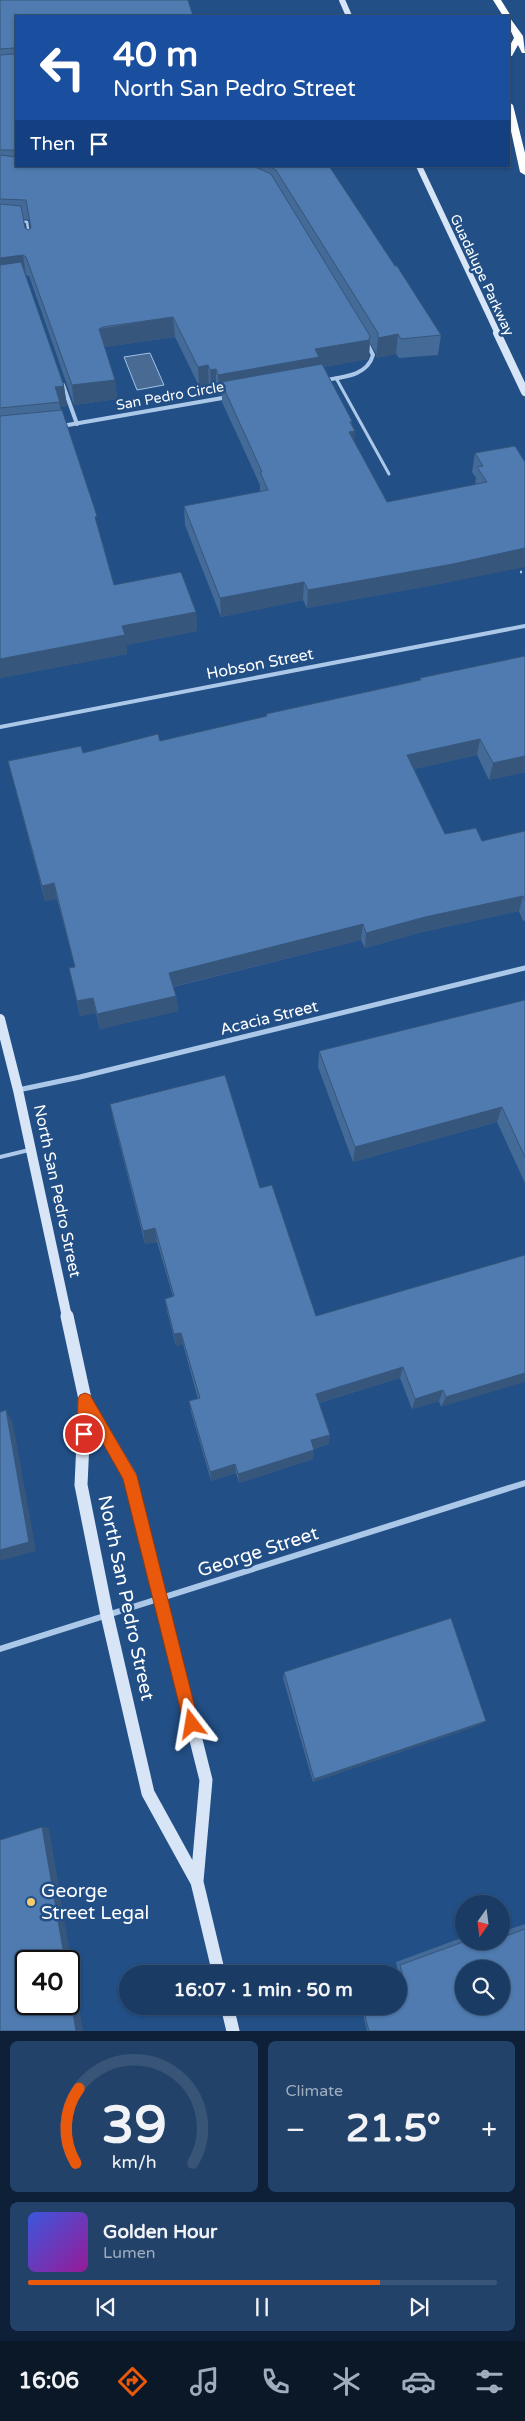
<!DOCTYPE html>
<html lang="en">
<head>
<meta charset="utf-8">
<style>
  body { margin:0; font-family:"Varela Round",sans-serif; background:#23426a; color:#f1f3f6; height:100vh; display:flex; flex-direction:column; font-size:19px; white-space:nowrap }
  * { box-sizing:border-box; margin:0 }
  p { font-size:16px; color:#9fadbf }
  .icon { flex:none; width:28px; height:28px; fill:none; stroke:currentColor; stroke-width:2; stroke-linecap:round; stroke-linejoin:round }
  .map { position:relative; height:2031px; overflow:hidden }
  .sheet { display:flex; flex-direction:column; gap:10px; padding:10px; background:#0e2037; flex:1 }
  .sheet>* { flex:none }
  .hud { position:absolute; left:15px; top:15px; width:495px; height:152px; border-radius:0px; box-shadow:0 1px 4px #0004,0 0 0 1px #385578; background:#1a4fa0; color:#fff; overflow:hidden }
  .needle { width:32px; rotate:194deg }
  .controls { position:absolute; left:455px; top:1895px; display:grid; gap:10px }
  .controls a { display:grid; place-items:center; width:55px; height:55px; border-radius:50%; background:#1a3b64; box-shadow:0 1px 4px #0004,0 0 0 1px #385578; font-size:25px }
  .speed { position:absolute; left:15px; top:1950px; display:flex; gap:10px; font-size:25px; font-weight:700; text-align:center }
  .speed>* { display:grid; place-content:center; width:65px; height:65px; border-radius:50%; background:#1a3b64; box-shadow:0 1px 4px #0004,0 0 0 1px #385578; line-height:1 }
  .speed .limit { border:2px solid #111; border-radius:8px; background:#fff; color:#111 }
  .pin { position:absolute; display:grid; place-items:center; width:42px; height:42px; color:#fff; margin:-21px; border:2px solid #fff; border-radius:50%; box-shadow:0 1px 5px #0007 }
  .me { position:absolute; width:55px; margin:-28px; rotate:346deg; stroke-linejoin:round; filter:drop-shadow(0 0 4px #0008) }
  .turn { display:flex; align-items:center; gap:18px; height:105px; padding:0 15px; font-size:22px }
  .turn .icon { width:65px; height:65px; stroke-width:2.5 }
  .turn b { display:block; font-size:35px; line-height:42px }
  .then { display:flex; align-items:center; height:48px; padding:0 15px; background:#0003; gap:10px; font-size:19px }
  .big { font-size:38px; font-weight:800; line-height:1.1 }
  .sheet .card { flex:1; display:flex; flex-direction:column; justify-content:center; gap:8px; min-width:0; padding:0 18px; border-radius:8px; background:#23426a }
  .sheet .dial { align-items:center; gap:0 }
  .dial svg { height:130px; overflow:visible; fill:none; stroke:#385578; stroke-width:7; stroke-linecap:round; text-anchor:middle }
  .dial text { fill:#f1f3f6; stroke:none }
  .song { display:flex; align-items:center; gap:15px }
  .cover { width:60px; height:60px; border-radius:8px; background:linear-gradient(135deg,hsl(230 70% 55%),hsl(300 70% 35%)) }
  .played { height:5px; border-radius:2px; background:linear-gradient(90deg,#ea580c 75%,#385578 75%) }
  .keys { display:flex; justify-content:space-around; direction:ltr }
  .heat { display:flex; justify-content:space-between; align-items:center; font-size:28px; direction:ltr }
  .sheet .tiles { flex:1; display:grid; gap:10px; grid-template-columns:1fr 1fr }
  .card:last-child { grid-column:span 2 }
  .trip { position:absolute; left:119px; top:1965px; width:288px; height:50px; border-radius:25px; background:#1a3b64; box-shadow:0 1px 4px #0004,0 0 0 1px #385578; font-weight:800; line-height:50px; text-align:center }
  .tabs { display:flex; height:80px; justify-content:space-around; align-items:center; background:#0a1828; color:#9fadbf }
  .tabs .icon { width:35px; height:35px }
  .tabs .selected { color:#ea580c }
  .tabs b { font-size:22px; color:#f1f3f6 }
  .map>svg:first-child { display:block }
</style>
</head>
<body>
<div class="map">
<svg width="525" height="2031" viewBox="0 0 525 2031">
  <rect width="100%" height="100%" fill="#224f86"/>
  <!-- water -->
  <path fill="#496a92" stroke="#a0c3ea" d="M150 353 164 385 137 390 124 357Z"/>
  <g fill="none" stroke-linecap="round" stroke-linejoin="round">
    <!-- path -->
    <path stroke="#acc8e9" stroke-width="2.5" stroke-dasharray="2 3" stroke-linecap="butt" d="M520 572H525"/>
    <!-- lane-far2 -->
    <path stroke="#acc8e9" stroke-width="2.5" d="M20 221 27 222 29 235"/>
    <!-- lane-far1 -->
    <path stroke="#acc8e9" stroke-width="3" d="M336 378 389 474"/>
    <!-- lane -->
    <path stroke="#acc8e9" stroke-width="4" d="M0 1157 29 1150"/>
    <!-- street-far2 -->
    <path stroke="#acc8e9" stroke-width="4" d="M325 380C344 377 367 376 373 355L366 341
      M63 385 77 424
      M62 426 228 397
      M0 727 525 626"/>
    <!-- street-far1 -->
    <path stroke="#acc8e9" stroke-width="5" d="M18 1090 80 1077 525 968"/>
    <!-- street -->
    <path stroke="#acc8e9" stroke-width="6" d="M0 1649 525 1483"/>
    <!-- secondary-far3 -->
    <path stroke="#d7e5f7" stroke-width="6" d="M342 0 349 16
      M419 166 498 334"/>
    <!-- secondary-far2 -->
    <path stroke="#d7e5f7" stroke-width="8" d="M497 333 525 392"/>
    <!-- secondary-far1 -->
    <path stroke="#d7e5f7" stroke-width="10" d="M0 1019 18 1090 67 1317"/>
    <!-- secondary -->
    <path stroke="#d7e5f7" stroke-width="13" d="M67 1316 85 1399 81 1485 107 1615 148 1793 197 1882 219 1974
      M85 1400 130 1476 206 1780 197 1881
      M227 2006 233 2031"/>
    <!-- highway -->
    <path fill="#fff" fill-rule="evenodd" d="M493 0H501L511 16 510 18 523 36 525 53H522L518 45 512 56H509V47L514 38 509 27V16H503Z
      M509 102 513 105 525 153V175L520 172 509 122Z"/>
  </g>
  <!-- wall -->
  <path fill="#446a97" fill-rule="evenodd" d="M0 0 16 16V166H329L441 335 438 355 399 358 396 354 376 358V353L370 343 369 356 368 359 324 367 352 421V425L354 441 387 502 475 485 476 478 472 472 475 453 515 446 450 582 307 608 303 600 221 617 185 525 184 506 260 492V485L222 402V394L219 395 216 389 211 390 209 385 199 386 175 337 104 347 115 380 117 399 74 405 29 276 25 275 64 386 67 406 60 407 61 410 98 528 114 585 196 612 197 631 126 645 127 654 0 678ZM24 219 29 220 31 229 29 230 25 228Z
    M525 656V772L489 780 477 755 414 769 445 834 482 841 525 831V920L523 921 519 911 422 932 365 948 361 940 173 987 176 996 178 1011 100 1029 96 1013 80 1016 69 968 75 967 57 899 45 901 8 761 83 753 160 741 266 717V714L420 680V678Z
    M525 1000V1183L497 1122 353 1162 318 1067 319 1051Z
    M110 1104 260 1188 316 1316 525 1255 441 1407 439 1401 412 1409 400 1378 319 1403 330 1435 328 1444 314 1449 313 1459 239 1483 236 1473 211 1481 191 1412 189 1401 198 1399 183 1344 176 1346 167 1311 165 1299 173 1297 157 1242 145 1244 113 1119Z
    M284 1672 486 1721 479 1725 313 1782 283 1678Z
    M525 1924V2031H367L362 2010 372 2006H398V1974H393L398 1972 396 1962 464 1937V1941H501V1932Z"/>
  <!-- shaded-wall -->
  <path fill="#37567b" d="M23 255 26 275 0 278V258Z
    M173 317 175 337 105 347 99 329Z
    M398 334 396 354 376 358 378 338Z
    M370 336 369 356 368 359 318 368 221 382 222 394 219 395 218 375 315 349Z
    M208 365 209 385 199 386 198 367Z
    M216 369V389L211 390 210 370Z
    M115 380 117 399 74 405 72 385Z
    M64 386 67 406 60 407 55 387Z
    M352 421 351 431H355L354 450 348 451 350 422Z
    M525 548V567L450 582 307 608 308 590Z
    M304 582 303 600 221 617 220 598Z
    M196 612 197 631 126 645 127 654 0 678V659L122 626Z
    M480 739 477 755 405 771 407 755Z
    M525 756V772L489 780 493 763Z
    M54 883 57 899 45 901 42 886Z
    M523 896 519 911 422 932 365 948 366 933 425 917Z
    M363 924 361 940 171 987 169 973Z
    M176 996 178 1011 100 1029 97 1014Z
    M93 998 96 1013 80 1016 77 1001Z
    M502 1107 497 1122 353 1162 355 1147Z
    M155 1228 157 1242 145 1244 143 1231Z
    M181 1333 183 1344 176 1346 174 1334Z
    M403 1367 400 1378 315 1404 316 1394Z
    M525 1373V1382L441 1407 446 1397Z
    M443 1390 439 1401 412 1409 415 1399Z
    M6 1410 13 1423 36 1551 0 1561Z
    M330 1435 328 1444 310 1450 311 1440Z
    M314 1450 313 1459 239 1483 238 1474Z
    M235 1464 236 1473 211 1481 210 1472Z
    M486 1721 479 1725 313 1782 314 1779Z
    M42 1827 49 1828 83 2031H76L69 1987V1961H65Z"/>
  <!-- building -->
  <path fill="#4f7bb0" stroke="#37567b" fill-rule="evenodd" d="M0 0H188L193 16H16V51L14 48 0 49Z
    M16 52V150H0V55L14 54Z
    M0 155 16 157V166H253L271 174 370 336 369 340 315 349 319 357 218 375 216 369 210 370 208 365 198 367 173 317 103 327 99 329 115 380 72 385 26 257 23 255 0 258V204L21 206 25 228 29 230 31 228 26 200 0 199Z
    M269 166H329L395 266H397L441 335 401 339 398 334 378 338V333L276 170Z
    M21 262 64 386 55 387 60 402 0 408V265Z
    M322 364 352 421 350 422 355 431 349 432 387 502 487 482 477 467 483 466 475 453 515 446 525 462V548L453 564 308 590 304 582 220 598 184 506 268 490 260 472H262L221 382Z
    M62 410 97 516 95 517 114 585 181 572 196 612 122 626 125 635 0 659V416Z
    M525 656V756L493 763 480 739 407 755 445 834 476 828 482 841 525 831V900L523 896 425 917 366 933 363 924 169 973 176 996 97 1014 93 998 77 1001 69 968 75 967 54 883 42 886 8 761 81 746 83 753 158 734 160 741 267 716 266 714 421 680 420 678Z
    M525 1000V1157L502 1107 355 1147 319 1051Z
    M225 1075 260 1188 272 1185 316 1316 525 1255V1373L446 1397 443 1390 415 1399 403 1367 316 1394 330 1435 311 1440 314 1450 238 1474 235 1464 210 1472 189 1401 200 1398 181 1333 174 1334 165 1299 174 1296 155 1228 143 1231 110 1104Z
    M6 1410 29 1542 0 1550V1412Z
    M451 1618 486 1721 314 1779 284 1672Z
    M42 1827 65 1961H26V2004H69V1987L76 2031H0V1840Z
    M525 1929V2031H369L365 2016 386 2006H398V1978L403 1976 400 1965 466 1941H476L478 1946 492 1941H501V1938ZM464 1969H501V2006H464Z"/>
  <!-- route -->
  <path fill="#ea580c" stroke="#983908" d="M85 1393 90 1395 137 1476 199 1724 197 1729 192 1731 186 1729 184 1724 123 1479 91 1422 88 1439 84 1441 79 1439 77 1434 78 1399 80 1395Z"/>
  <!-- markers -->
  <circle fill="#f5cc6e" stroke="#224f86" stroke-width="2" cx="31" cy="1902" r="5"/>
  <g text-anchor="middle" dominant-baseline="central" stroke-width="5" stroke-linejoin="round" paint-order="stroke">
    <!-- far-street labels -->
    <g font-size="14" fill="#fff" stroke="#224f86">
      <text transform="translate(482 275) rotate(65)">Guadalupe Parkway</text>
      <text transform="translate(170 396) rotate(-10)">San Pedro Circle</text>
    </g>
    <!-- street labels -->
    <g font-size="16" fill="#fff" stroke="#224f86">
      <text transform="translate(260 664) rotate(-11)">Hobson Street</text>
      <text transform="translate(269 1018) rotate(-14)">Acacia Street</text>
      <text transform="translate(57 1191) rotate(78)">North San Pedro Street</text>
    </g>
    <!-- near-street labels -->
    <g font-size="19" fill="#fff" stroke="#224f86">
      <text transform="translate(258 1552) rotate(-18)">George Street</text>
      <text transform="translate(126 1598) rotate(78)">North San Pedro Street</text>
    </g>
    <!-- near-poi labels -->
    <g font-size="19" fill="#fff" stroke="#224f86" text-anchor="start">
      <text x="41" y="1891">George<tspan x="41" dy="22">Street Legal</tspan></text>
    </g>
  </g>
</svg>
<div class="controls">
<a><svg class="needle" viewBox="-14 -14 28 28"><path d="M0-13l5 13h-10z" fill="#e53935"/><path d="M0 13l5-13h-10z" fill="#9fadbf"/></svg></a>
<a><svg class="icon" aria-label="search" viewBox="0 0 24 24"><circle cx="10" cy="10" r="6"/><path d="M15 15l6 6"/></svg></a>
</div>
<div class="speed"><div class="limit">40</div></div>
<div class="pin" style="left:84px;top:1434px;background:#d93025"><svg class="icon" aria-label="arrive" viewBox="0 0 24 24"><path d="M6 21V4h12l-3 4 3 4H6"/></svg></div>
<svg class="me" style="left:192px;top:1724px" viewBox="-20 -20 40 40"><path d="M0-17L14 15 0 8-14 15z" fill="#ea580c" stroke="#fff" stroke-width="4"/></svg>
<div class="trip">16:07 · 1 min · 50 m</div>
<div class="hud">
<div class="turn"><svg class="icon" aria-label="left" viewBox="0 0 24 24"><path d="M17 20v-9H6M10 6l-5 5 5 5"/></svg><div><b>40 m</b>North San Pedro Street</div></div>
<div class="then">Then<svg class="icon" aria-label="arrive" viewBox="0 0 24 24"><path d="M6 21V4h12l-3 4 3 4H6"/></svg></div>
</div>
</div>
<section class="sheet">
<div class="tiles">
<div class="card dial"><svg viewBox="0 0 100 80">
<path d="M14 69A42 42 0 1 1 86 69"/>
<path d="M14 69A42 42 0 0 1 16 23" stroke="#ea580c"/>
<text x="50" y="56" font-size="32" font-weight="700">39</text>
<text x="50" y="72" font-size="11">km/h</text>
</svg></div>
<div class="card"><p>Climate</p>
<div class="heat"><a>−</a><b class="big">21.5°</b><a>+</a></div>
</div>
<div class="card">
<div class="song"><i class="cover"></i><div><b>Golden Hour</b><p>Lumen</p></div></div>
<div class="played"></div>
<div class="keys"><svg class="icon" aria-label="previous" viewBox="0 0 24 24"><path d="M18 5L8 12l10 7zM5 5v14"/></svg><svg class="icon" aria-label="pause" viewBox="0 0 24 24"><path d="M8 5v14M16 5v14"/></svg><svg class="icon" aria-label="next" viewBox="0 0 24 24"><path d="M6 5l10 7-10 7zM19 5v14"/></svg></div>
</div>
</div>
</section>
<nav class="tabs">
<b>16:06</b>
<svg class="icon selected" aria-label="directions" viewBox="0 0 24 24"><path d="M12 3l9 9-9 9-9-9zM9 14v-3h6M13 9l2 2-2 2"/></svg>
<svg class="icon" aria-label="music" viewBox="0 0 24 24"><path d="M9 18V5l10-2v13"/><circle cx="6" cy="18" r="3"/><circle cx="16" cy="16" r="3"/></svg>
<svg class="icon" aria-label="phone" viewBox="0 0 24 24"><path d="M5 4h4l2 5-3 2q2 4 5 5l2-3 5 2v4C11 20 4 13 5 4z"/></svg>
<svg class="icon" aria-label="climate" viewBox="0 0 24 24"><path d="M12 3v18M4 7l16 10M4 17L20 7"/></svg>
<svg class="icon" aria-label="car" viewBox="0 0 24 24"><path d="M5 17H2v-5l4-1 3-4h7l3 4 3 1v5h-3M9 17h6M6 11h13"/><circle cx="7" cy="17" r="2"/><circle cx="17" cy="17" r="2"/></svg>
<svg class="icon" aria-label="filters" viewBox="0 0 24 24"><path d="M4 7h16M4 17h16"/><circle cx="9" cy="7" r="2"/><circle cx="15" cy="17" r="2"/></svg>
</nav>
</body>
</html>
